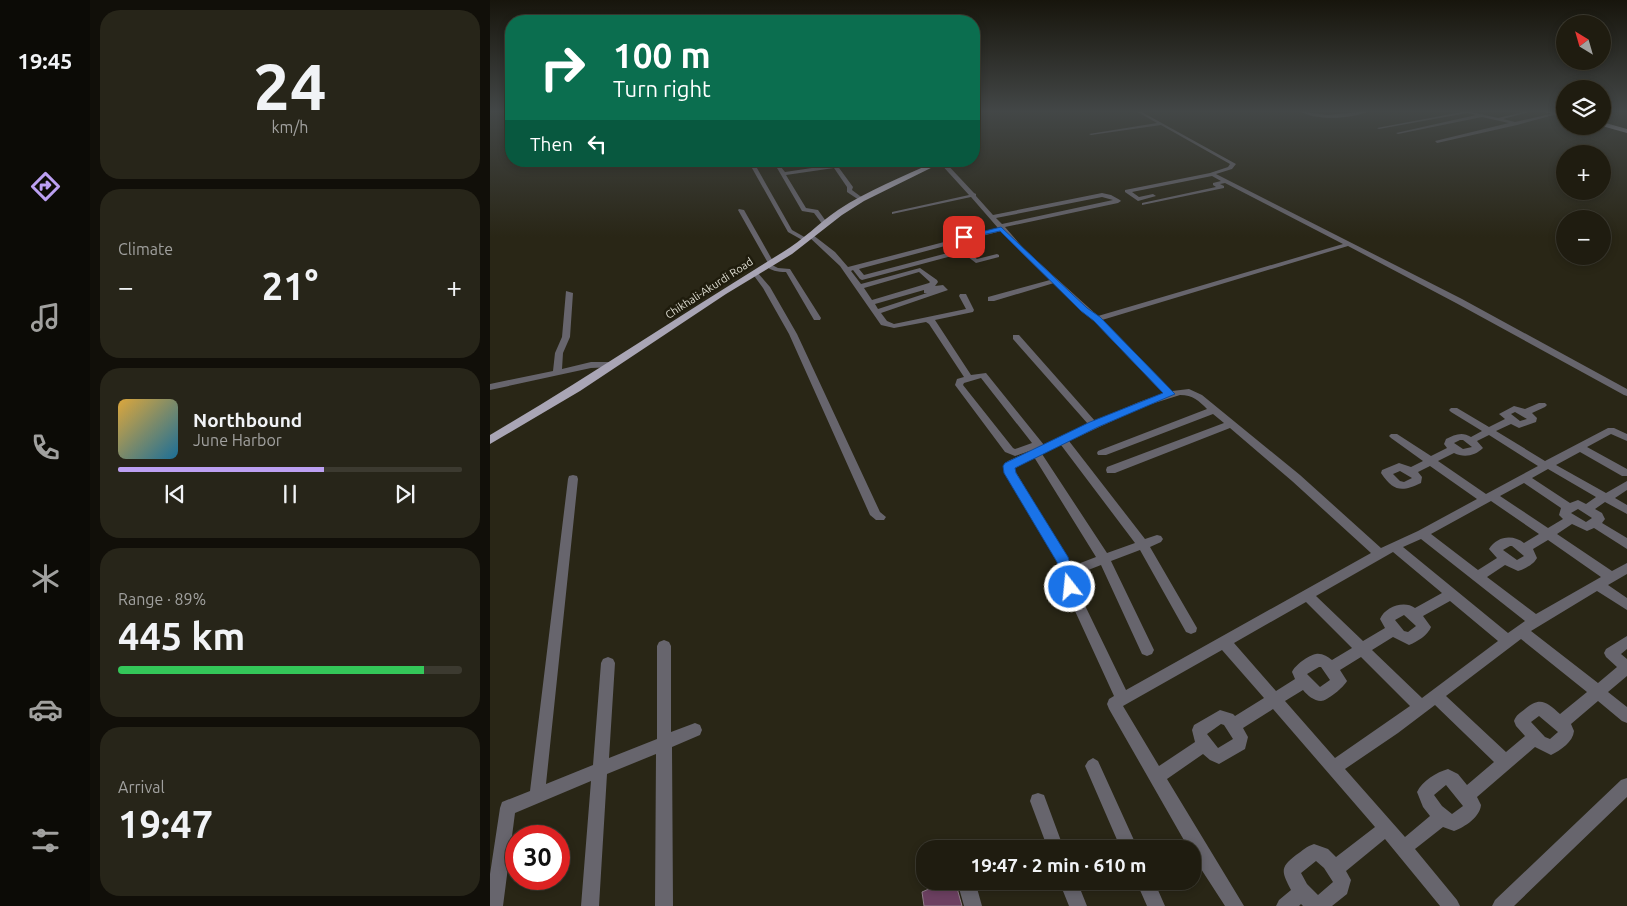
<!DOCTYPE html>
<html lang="en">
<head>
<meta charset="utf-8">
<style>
  body { margin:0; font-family:Ubuntu,sans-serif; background:#272519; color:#f1f3f6; height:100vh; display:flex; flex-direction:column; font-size:19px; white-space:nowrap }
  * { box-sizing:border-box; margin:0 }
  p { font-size:16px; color:#a1a19f }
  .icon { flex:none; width:28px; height:28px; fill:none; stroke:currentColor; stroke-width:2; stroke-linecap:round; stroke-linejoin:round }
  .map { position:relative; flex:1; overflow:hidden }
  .panel { display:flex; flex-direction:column; gap:10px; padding:10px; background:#110f09; width:400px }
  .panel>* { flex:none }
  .hud { position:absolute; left:15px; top:15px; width:475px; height:152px; border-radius:20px; box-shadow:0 2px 8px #0003,0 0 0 1px #3c3a30; background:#0b6e4f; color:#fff; overflow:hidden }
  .needle { width:32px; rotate:323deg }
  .tools { position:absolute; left:1066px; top:15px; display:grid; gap:10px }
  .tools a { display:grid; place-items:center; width:55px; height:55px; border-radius:50%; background:#1f1c10; box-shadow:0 2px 8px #0003,0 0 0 1px #3c3a30; font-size:25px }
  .speed { position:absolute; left:15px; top:825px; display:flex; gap:10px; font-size:25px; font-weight:700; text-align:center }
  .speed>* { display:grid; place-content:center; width:65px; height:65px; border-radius:50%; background:#1f1c10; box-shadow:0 2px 8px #0003,0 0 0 1px #3c3a30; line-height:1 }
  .speed .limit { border:8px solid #d22; background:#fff; color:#111 }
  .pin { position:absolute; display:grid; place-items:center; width:42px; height:42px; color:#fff; margin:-21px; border-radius:10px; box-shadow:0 2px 8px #0006 }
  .me { position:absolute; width:55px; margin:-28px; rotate:344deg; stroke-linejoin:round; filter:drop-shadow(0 0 4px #0008) }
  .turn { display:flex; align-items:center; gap:18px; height:105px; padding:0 25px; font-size:22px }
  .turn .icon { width:65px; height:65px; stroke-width:2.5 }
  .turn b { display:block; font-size:35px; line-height:42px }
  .then { display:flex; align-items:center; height:48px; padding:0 25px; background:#0003; gap:10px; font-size:19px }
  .big { font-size:38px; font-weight:700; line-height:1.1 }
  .panel .tile { flex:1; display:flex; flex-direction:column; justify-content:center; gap:8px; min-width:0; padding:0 18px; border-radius:20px; background:#272519 }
  .panel .dial { align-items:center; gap:0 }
  .dial b { font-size:65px; line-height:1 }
  .song { display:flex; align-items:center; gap:15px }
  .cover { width:60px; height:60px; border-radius:8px; background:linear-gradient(135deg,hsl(40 70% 55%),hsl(200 70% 35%)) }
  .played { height:5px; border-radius:2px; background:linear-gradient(90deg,#bca0f2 60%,#3c3a30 60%) }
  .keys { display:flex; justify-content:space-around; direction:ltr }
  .heat { display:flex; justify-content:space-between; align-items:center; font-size:28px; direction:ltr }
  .charge { height:8px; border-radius:4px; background:linear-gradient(90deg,#34c759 89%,#3c3a30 0) }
  .trip { position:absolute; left:426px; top:840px; width:285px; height:50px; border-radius:20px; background:#1f1c10; box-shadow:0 2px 8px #0003,0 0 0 1px #3c3a30; font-weight:700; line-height:50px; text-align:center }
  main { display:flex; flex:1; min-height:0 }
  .menu { display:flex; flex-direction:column; width:90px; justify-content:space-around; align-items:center; background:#0c0b06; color:#a1a19f }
  .menu .icon { width:35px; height:35px }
  .menu .selected { color:#bca0f2 }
  .menu b { font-size:22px; color:#f1f3f6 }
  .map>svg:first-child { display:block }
</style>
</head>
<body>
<main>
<nav class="menu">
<b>19:45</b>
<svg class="icon selected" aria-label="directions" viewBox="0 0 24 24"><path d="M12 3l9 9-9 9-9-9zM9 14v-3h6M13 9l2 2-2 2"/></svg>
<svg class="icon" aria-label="music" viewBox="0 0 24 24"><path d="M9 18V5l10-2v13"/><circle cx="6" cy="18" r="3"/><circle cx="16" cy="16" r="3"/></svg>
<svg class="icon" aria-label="phone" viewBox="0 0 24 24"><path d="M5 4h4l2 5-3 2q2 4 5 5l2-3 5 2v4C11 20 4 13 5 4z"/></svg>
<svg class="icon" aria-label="climate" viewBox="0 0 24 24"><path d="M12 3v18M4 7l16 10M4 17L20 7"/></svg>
<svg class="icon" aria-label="car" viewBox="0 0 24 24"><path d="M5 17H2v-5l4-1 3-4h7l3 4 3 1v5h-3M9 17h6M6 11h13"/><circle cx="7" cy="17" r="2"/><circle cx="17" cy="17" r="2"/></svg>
<svg class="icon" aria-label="filters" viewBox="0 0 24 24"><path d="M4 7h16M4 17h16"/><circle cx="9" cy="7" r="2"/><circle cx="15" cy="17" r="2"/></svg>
</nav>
<section class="panel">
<div class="tile dial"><b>24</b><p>km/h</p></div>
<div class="tile"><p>Climate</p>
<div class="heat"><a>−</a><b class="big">21°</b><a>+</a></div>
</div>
<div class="tile">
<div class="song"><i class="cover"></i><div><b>Northbound</b><p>June Harbor</p></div></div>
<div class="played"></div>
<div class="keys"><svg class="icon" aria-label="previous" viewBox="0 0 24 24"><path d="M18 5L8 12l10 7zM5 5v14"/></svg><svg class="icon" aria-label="pause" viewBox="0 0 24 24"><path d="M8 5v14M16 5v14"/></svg><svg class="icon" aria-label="next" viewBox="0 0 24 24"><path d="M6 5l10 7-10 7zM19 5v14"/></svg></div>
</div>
<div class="tile"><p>Range · 89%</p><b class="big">445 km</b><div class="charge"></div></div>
<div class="tile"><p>Arrival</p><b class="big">19:47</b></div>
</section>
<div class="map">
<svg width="1137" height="906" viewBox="0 0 1137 906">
  <rect width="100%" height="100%" fill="#292616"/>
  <!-- building -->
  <path fill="#6c4061" stroke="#8f7d89" d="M457 881H465L472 906H434L432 892Z"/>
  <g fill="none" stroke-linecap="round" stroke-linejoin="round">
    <!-- minor -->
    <path fill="#67656d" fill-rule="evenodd" d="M646 111H650L746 164 742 169 726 174 972 299 1137 389V396L1134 395 966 303 858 246 612 320 682 391 699 389 712 395 810 475 891 548 928 531 987 499 940 466 928 472 932 477 931 483C912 492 904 492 891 473L892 470 909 463 921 467 933 461 901 438 899 436 901 434H907L941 456 957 448 954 444 956 439C964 435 972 431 981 437L992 431 961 412 959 410 961 408H967L999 427 1015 419 1009 414 1024 406 1035 409 1049 403H1055L1057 405 1055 407 1042 413 1047 418 1046 422 1029 428 1021 424 1006 431 1055 461 1118 428H1124L1137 434V441L1121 434 1097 447 1137 469V476H1132L1090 452 1066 465 1116 493 1137 481V490L1125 498 1137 505V514L1115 502 1105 509 1112 513 1115 519 1112 523 1137 538V549L1104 528 1097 531 1082 524 1067 534 1122 571 1137 563V574L1118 585 1137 598V610L1107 591 1041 631 1108 683 1127 667 1116 657 1114 653 1116 649 1137 636V649L1131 654 1137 659V676L1118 692 1137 707V723L1132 721 1108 701 1081 724 1084 731C1083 742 1071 750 1061 755L1045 747 987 797 991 805C990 817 975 827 964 831L953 827 925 849 967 900 970 906H950L895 839 856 871 861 880 857 894 842 906H813L811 904 809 906H786L789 900 801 890C792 872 789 868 806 855 812 851 817 846 824 844L838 849 846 857 885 827 783 709 753 728 758 737 755 749 729 764 720 760 713 754 677 779 754 906H735L702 855V849H699L619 709 617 704 619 699 624 696 574 587 567 562 513 468 518 461 542 450 525 456 515 452 465 385 467 379 474 377 439 324 436 322 404 328 391 325 350 266 318 236 323 235 345 252 358 267 508 228 481 197 402 214V212L479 195 449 162 454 161 484 193 486 194V196L503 215 612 193 621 195 630 200 631 201 628 203 515 227 535 250 608 316 853 244 735 183 730 184 734 186V188L652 205V203L726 187 723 185V183L731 181 722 176 642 192 649 197 663 194 666 196 648 201 635 192V190L720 173 738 167 740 164 671 125 601 135 599 134 667 123ZM612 197 623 200 512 224 506 218ZM511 231 531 252 560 280 498 297V301H504L564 283 604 321 674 393 649 402 605 421 529 335H523V339L598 424 554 445 496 373 481 375 445 320 483 312 484 310 476 294H470L469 296 476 309 404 324 397 321 391 313 458 290 453 285 445 286 448 282 447 280 430 268 371 284 361 271 363 270 370 279 372 280 473 253 486 263 509 257V255L507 254 487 259 469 245 466 247 469 250 374 275 369 269ZM429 272 440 282 439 283 382 300 374 288ZM434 290V293H437L388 309 385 304ZM491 378 542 443 525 449 523 448 473 385 474 383ZM690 395C703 395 709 401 717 409L608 451 607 453 608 455H616L723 414 734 423 617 467 616 470 617 473H625L740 428 802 481 881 553 636 690 586 587 583 576 611 565 652 654 657 656 662 654 664 650 621 561 650 550 696 632 701 634 706 632 707 628 660 547 671 542 673 539 671 536 667 535 655 539 579 441 655 406ZM1025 412 1037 419 1030 421 1021 414ZM999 435 1048 466 996 494 948 461 964 453C974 458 985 456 993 448L987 441ZM970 440H973L982 447 973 449 964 443ZM571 445 645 543 617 553 552 454ZM544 457 606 557 580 567 577 558 524 469ZM1058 469 1106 497 1096 504 1088 500 1080 503 1042 478ZM910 471 922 478 914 482 910 481 903 474ZM1034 483 1071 508 1069 515 1073 519 1058 528 1010 496ZM1001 501 1049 534 1034 543C1023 534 1007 536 999 549L1007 558 988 570 941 534ZM1088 509 1102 518 1096 522 1081 513ZM931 539 1035 621 1018 633 913 547ZM1058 540 1111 577 1046 614 997 577 1015 565 1028 571C1035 569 1044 564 1047 558L1043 549ZM1020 546H1022L1034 556 1027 560 1013 550ZM903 552 952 593 925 608C914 600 895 607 890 619L895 628 873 641 826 596ZM960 601 1008 641 932 698 882 650 903 637 919 645C927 642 938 635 941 627L933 616ZM816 602 862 648 842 660C838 657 832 653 826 654 819 655 805 665 802 672L805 679 786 691 744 643ZM914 615 926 626 918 632 914 631 905 620ZM1031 639 1097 692 1070 714C1057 702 1050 696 1035 709 1030 713 1026 715 1024 721L1026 726 1035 736 1016 752 956 696ZM732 650 774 698 745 716 743 714 730 710 704 725 702 730 705 742 669 766 633 706ZM871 657 920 706 845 758 795 701 813 690C817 695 824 701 831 701 837 701 854 687 857 681L850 670ZM829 667H831L840 680 830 687 817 674ZM945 705 1004 762 977 785 968 774 958 769C947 772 932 781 927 792L933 807 940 816 915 837 855 769 908 733ZM1049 716 1068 732 1060 739 1055 737 1041 722ZM731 724 734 725 743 739 728 748 717 734ZM956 785 973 806 962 814 952 806 944 795ZM826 861 834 868 843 882 828 895 817 884 811 873Z
      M809 111 837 115 880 111C861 119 827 121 809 111Z
      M977 111 1008 118 1038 111H1043L1013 119 1025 122 1069 112 1071 113 1027 125 947 143 945 141 1019 123 992 117 908 134 906 133 986 115 977 113 889 129 887 128Z
      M258 161H263L302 230 318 239V241H314L298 232Z
      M283 161H288L290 164 321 161 291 167 295 172 342 165 339 162 344 161 363 187 362 190 374 199 369 200 357 192V187L344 168 296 175 316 208 328 210 338 224 333 225 324 213 312 211Z
      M249 209 254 210 284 263 282 265 288 268 300 269 331 318 330 320H324L296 272C287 272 281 271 275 265L278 263 248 210Z
      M263 272H267L280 287 307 334 390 512 396 517 394 520H386L380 515 299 334 273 288 262 273Z
      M76 291 83 293 80 337 73 353 72 369 101 362H122L125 363V367L101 368 0 390V384L63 371 65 353 72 337Z
      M83 475 87 476 88 479 56 784 103 765 111 663 113 659 118 657 123 659 125 663 119 758 167 739V646L169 642 174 640 179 642 181 646V732L205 723 210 725 212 730 210 735 182 747 183 906H165L166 754 117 774 109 906H91L101 781 25 813 13 906H0V874L10 808 12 802 40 791 78 479 79 476Z
      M603 758 608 761 648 849H631L595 766 598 761Z
      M1137 778V797L1024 906H1002L1005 900 1131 780Z
      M548 793 554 795 574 849H558L540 801 542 795Z
      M467 881H485L492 906H474Z
      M569 881H587L597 906H579Z
      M646 881H664L675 906H657Z"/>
    <!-- major -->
    <path fill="#a9a5b5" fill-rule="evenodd" d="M485 111H489L491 116 484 119V115L486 114Z
      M1056 111 1075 113V117L1056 112Z
      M1112 122 1137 129V133L1112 126Z
      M446 161H455L374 201 352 215 302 254 236 294 90 391 0 444V435C100 376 195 312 293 252 313 240 329 223 348 210 378 190 413 177 446 161Z"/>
  </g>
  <!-- sky -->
  <linearGradient id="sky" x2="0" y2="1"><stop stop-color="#17150c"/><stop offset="0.47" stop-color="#434747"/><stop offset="1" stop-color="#434747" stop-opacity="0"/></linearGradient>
  <rect width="1137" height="237" fill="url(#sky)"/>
  <!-- route -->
  <path fill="#1a73e8" stroke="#114b97" d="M511 227 597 308 610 317 685 394 608 427 525 468 526 473 578 557 587 587 585 591 580 592 576 591 567 562 514 473 513 466 515 463 600 422 673 393 604 321 591 311 510 231 474 239 470 237Z"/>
  <g text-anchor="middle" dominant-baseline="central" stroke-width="5" stroke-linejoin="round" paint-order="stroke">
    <!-- far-street labels -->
    <g font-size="11" fill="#dfded3" stroke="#1f1c0d">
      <text transform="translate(219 288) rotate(-33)">Chikhali-Akurdi Road</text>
    </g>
  </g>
</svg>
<div class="tools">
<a><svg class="needle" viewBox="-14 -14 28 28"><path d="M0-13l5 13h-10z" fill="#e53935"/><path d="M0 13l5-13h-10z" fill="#a1a19f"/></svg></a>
<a><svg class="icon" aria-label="layers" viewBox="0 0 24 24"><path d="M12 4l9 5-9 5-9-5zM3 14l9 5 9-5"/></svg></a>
<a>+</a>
<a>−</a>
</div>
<div class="speed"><div class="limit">30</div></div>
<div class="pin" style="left:474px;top:237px;background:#d93025"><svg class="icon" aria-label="arrive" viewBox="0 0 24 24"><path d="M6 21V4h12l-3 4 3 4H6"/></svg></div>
<svg class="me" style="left:580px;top:587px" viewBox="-20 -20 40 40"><circle r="17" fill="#1a73e8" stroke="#fff" stroke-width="3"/><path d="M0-11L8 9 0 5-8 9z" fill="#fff"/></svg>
<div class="trip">19:47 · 2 min · 610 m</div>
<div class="hud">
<div class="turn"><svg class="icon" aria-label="right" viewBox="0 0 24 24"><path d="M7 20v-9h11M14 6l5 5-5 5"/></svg><div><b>100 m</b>Turn right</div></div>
<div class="then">Then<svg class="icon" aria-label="left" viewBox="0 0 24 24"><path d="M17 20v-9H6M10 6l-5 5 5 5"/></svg></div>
</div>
</div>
</main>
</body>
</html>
